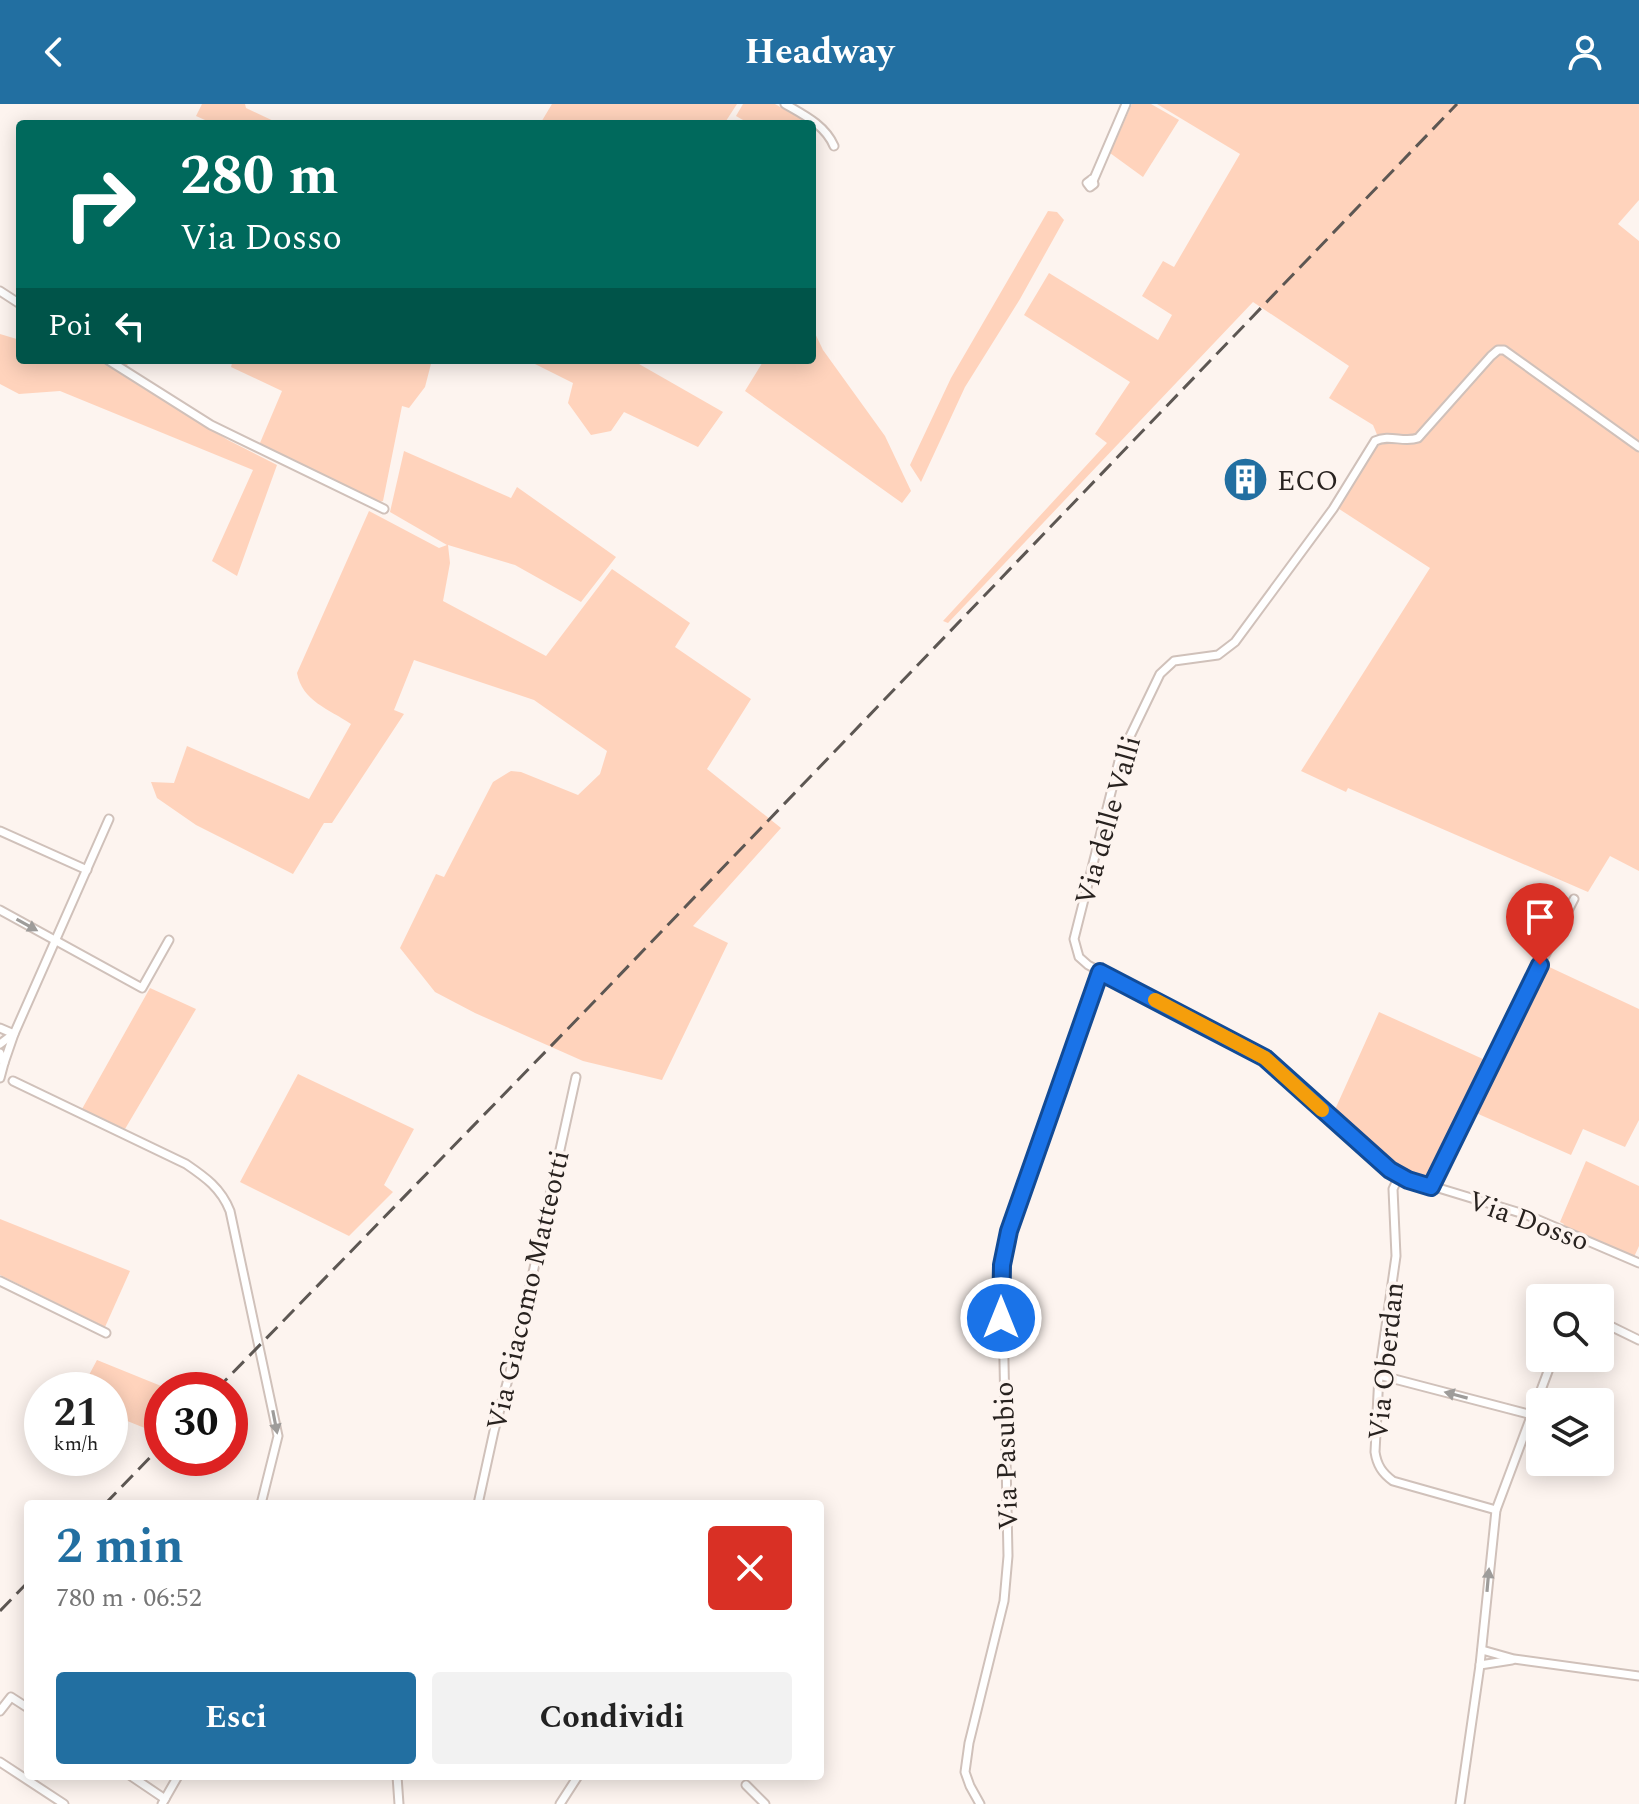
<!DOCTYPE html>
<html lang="it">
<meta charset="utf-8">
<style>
:root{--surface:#fff;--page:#f2f2f2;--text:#222;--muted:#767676;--accent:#226fa1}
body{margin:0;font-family:Spectral,serif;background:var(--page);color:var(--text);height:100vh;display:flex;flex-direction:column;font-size:30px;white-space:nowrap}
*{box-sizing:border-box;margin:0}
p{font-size:26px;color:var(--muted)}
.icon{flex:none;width:44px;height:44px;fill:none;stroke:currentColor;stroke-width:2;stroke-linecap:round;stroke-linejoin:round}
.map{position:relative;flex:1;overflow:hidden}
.side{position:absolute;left:24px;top:1396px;width:800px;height:280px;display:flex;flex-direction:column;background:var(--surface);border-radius:8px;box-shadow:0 4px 20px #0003}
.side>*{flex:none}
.hud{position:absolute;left:16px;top:16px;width:800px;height:244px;border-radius:8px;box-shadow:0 4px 20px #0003;background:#00695c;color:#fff;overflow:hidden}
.controls{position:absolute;left:1526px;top:1180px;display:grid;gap:16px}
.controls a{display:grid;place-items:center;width:88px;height:88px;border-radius:8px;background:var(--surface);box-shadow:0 4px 20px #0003;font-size:40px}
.speed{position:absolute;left:24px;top:1268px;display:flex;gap:16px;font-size:40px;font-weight:700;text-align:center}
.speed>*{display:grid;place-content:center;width:104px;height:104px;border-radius:50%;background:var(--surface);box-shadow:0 4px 20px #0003;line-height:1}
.speed small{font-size:20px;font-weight:400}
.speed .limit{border:12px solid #d22;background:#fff;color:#111}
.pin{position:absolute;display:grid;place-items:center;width:68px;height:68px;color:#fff;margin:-82px -34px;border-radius:50% 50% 50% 0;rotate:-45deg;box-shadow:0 0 8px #0007}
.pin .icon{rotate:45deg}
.me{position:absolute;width:88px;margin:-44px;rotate:0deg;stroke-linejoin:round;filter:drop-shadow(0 0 6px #0008)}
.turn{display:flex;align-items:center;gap:28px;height:168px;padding:0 32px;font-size:36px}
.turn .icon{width:104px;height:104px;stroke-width:2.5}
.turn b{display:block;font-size:56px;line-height:68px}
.then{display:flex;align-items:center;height:76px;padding:0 32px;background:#0003;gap:16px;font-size:30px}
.round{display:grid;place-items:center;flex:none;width:84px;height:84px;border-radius:8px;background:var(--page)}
.summary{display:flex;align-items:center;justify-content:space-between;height:136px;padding:0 32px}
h1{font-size:48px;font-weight:700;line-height:60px;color:var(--accent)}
.primary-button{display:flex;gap:16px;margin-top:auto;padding:16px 32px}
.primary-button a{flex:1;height:92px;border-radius:8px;background:var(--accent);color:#fff;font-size:32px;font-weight:700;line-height:92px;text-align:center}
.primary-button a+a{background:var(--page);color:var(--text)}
header{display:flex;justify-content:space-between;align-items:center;height:104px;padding:0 32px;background:var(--accent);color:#fff;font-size:36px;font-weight:700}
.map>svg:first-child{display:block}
</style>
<header><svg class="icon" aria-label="back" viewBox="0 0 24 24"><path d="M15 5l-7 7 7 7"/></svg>Headway<svg class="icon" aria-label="person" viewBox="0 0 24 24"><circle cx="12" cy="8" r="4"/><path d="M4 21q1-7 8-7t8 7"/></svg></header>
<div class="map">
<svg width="1639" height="1700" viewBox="0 0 1639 1700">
<rect width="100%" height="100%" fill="#fdf4ef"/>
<g fill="#ffd3bc">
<polygon points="202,0 245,0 246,4 280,20 214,20 196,12"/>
<polygon points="552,0 737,0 724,20 540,20"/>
<polygon points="743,0 775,0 810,20 750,20 736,12"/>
<polygon points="1132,0 1151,0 1179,16 1143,73 1110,49"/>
<polygon points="1157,0 1639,0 1639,96 1618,120 1639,137 1639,767 1610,752 1588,788 1348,684 1346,688 1301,667 1430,464 1333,401 1378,333 1373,321 1329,294 1349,262 1253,198 948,519 943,517 1107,339 1095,330 1130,278 1024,211 1049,169 1158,236 1172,211 1142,192 1163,157 1174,163 1240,50"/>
<polygon points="1048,107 1057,108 1064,116 1020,195 965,283 921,378 910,361 951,274"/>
<polygon points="812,223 823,246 885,332 911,387 902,399 745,287 764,256 812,256"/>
<polygon points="0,230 20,236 20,256 130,256 122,271 228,336 277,361 237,472 212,457 253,366 60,287 19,290 0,280"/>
<polygon points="233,256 432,256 425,283 409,304 402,302 383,397 375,399 257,346 282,287 231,263"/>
<polygon points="527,256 632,256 723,308 698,343 624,308 611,327 591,331 568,299 573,279"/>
<path d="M 404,347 L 511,394 L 517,383 L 616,453 L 581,498 L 515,461 L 448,441 L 450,459 L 443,497 L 546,552 L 612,465 L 690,519 L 675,543 L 751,595 L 707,665 L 781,724 L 693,822 L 728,839 L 662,976 L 583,957 L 475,909 L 435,888 L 400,844 L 436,770 L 444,773 L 493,678 L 511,667 L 521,668 L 578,691 L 600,670 L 607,647 L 534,596 L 414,556 L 394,606 L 404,610 L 332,719 L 324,719 L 293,770 L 196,721 L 157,694 L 151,678 L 174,679 L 187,642 L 309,695 L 351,620 C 329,605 302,597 297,569 L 369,407 L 439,444 L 447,441 L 390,408 Z"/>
<polygon points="1545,861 1639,905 1639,1016 1625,1043 1583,1025 1571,1051 1467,1005 1434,1074 1392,1063 1333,1010 1379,908 1494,960"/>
<polygon points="150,884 196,905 125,1025 82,1005"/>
<polygon points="298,970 414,1025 384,1081 393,1088 349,1132 240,1078"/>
<polygon points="1586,1057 1639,1082 1639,1142 1634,1153 1563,1122 1564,1120 1560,1118"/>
<polygon points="0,1115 130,1167 105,1223 0,1171"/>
<polygon points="97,1256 171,1286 162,1286 162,1323 157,1329 110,1310 110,1286 81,1286"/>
</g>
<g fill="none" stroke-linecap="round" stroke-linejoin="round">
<defs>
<g id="street">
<path d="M 785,0 C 804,11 825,21 834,42"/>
<polyline points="1091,76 1087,79 1090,83 1094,80 1092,75"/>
<polyline points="1093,77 1126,0"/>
<polyline points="0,187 20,200"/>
<polyline points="108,256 211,321 384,405"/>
<path d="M 1639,343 L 1504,246 L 1498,246 L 1491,252 L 1418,334 C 1404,339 1389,330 1375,337 L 1333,405 L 1235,538 L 1218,551 L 1174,557 L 1160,570 L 1120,653 L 1074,835 L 1079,853 L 1088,861 L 1265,954 L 1399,1072 L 1527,1111 L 1639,1159"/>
<polyline points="0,727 87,766"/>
<polyline points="0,806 142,884 169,836"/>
<polyline points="0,924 14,930"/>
<polyline points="0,940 12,931"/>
<polyline points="0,949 4,959 0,974"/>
<polyline points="4,959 14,930 109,715"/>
<path d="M 13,977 L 186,1060 C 205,1073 221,1084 230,1107 L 278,1332 L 261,1400"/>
<path d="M 1399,1072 L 1393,1085 L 1396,1152 L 1379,1271 L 1375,1348 C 1377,1361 1382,1369 1393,1377 L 1496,1406"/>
<polyline points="1431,1083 1515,910 1574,795"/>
<polyline points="0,1177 106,1229"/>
<polyline points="1600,1217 1639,1236"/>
<polyline points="1379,1271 1532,1311"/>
<polyline points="478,1400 494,1327 516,1246 576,973"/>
<polyline points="1482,1546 1514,1555 1639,1572"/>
<polyline points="1480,1561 1512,1556"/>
<polyline points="0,1607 11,1593 28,1604"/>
<polyline points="0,1658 64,1700"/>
<polyline points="131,1672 165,1695"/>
<polyline points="397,1672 399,1700"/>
<polyline points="746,1681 765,1700"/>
<polyline points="162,1700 178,1672"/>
<polyline points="560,1700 578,1672"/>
<polyline points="980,1700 970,1682 965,1668 969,1639 1004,1497 1008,1452 1002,1161 1009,1127 1100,868"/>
<polyline points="1460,1700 1480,1561 1496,1406 1553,1254"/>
</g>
</defs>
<use href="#street" stroke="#d0c1ba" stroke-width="11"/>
<use href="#street" stroke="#fff" stroke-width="7"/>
<g stroke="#5d5753" stroke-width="3" stroke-dasharray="16 8" stroke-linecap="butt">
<polyline points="216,1286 588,904 1457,0"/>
<polyline points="105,1400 162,1341"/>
<polyline points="0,1507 28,1478"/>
</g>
</g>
<defs><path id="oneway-solid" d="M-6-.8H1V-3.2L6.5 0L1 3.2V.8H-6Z" transform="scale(2)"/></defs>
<g fill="#9e9c9a">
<use href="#oneway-solid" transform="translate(27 821) rotate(29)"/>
<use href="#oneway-solid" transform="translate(1456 1291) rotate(-165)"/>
<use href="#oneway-solid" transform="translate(275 1318) rotate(79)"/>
<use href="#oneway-solid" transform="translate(1488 1476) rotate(-85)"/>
</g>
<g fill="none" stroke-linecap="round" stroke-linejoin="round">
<defs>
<polyline id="route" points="1001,1214 1002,1161 1009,1127 1100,868 1265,954 1390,1066 1408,1076 1431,1083 1540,861"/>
</defs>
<use href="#route" stroke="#114b97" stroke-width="20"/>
<use href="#route" stroke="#1a73e8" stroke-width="14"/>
<polyline stroke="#f59e0b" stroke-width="14" points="1155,896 1265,954 1322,1006"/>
</g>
<defs>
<symbol id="building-disc" viewBox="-11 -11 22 22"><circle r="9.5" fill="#226fa1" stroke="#fdf4ef"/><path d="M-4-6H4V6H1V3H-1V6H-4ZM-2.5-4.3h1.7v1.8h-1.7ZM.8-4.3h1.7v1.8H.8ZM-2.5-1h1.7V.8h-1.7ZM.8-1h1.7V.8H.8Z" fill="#fff"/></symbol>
</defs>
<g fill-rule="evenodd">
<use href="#building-disc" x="1220" y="350" width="51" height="51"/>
</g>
<g text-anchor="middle" stroke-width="7" stroke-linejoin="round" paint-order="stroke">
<g font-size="28" fill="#28221f" stroke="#fdf4ef" text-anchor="start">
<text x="1277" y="386">ECO</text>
</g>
<g font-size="28" fill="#28221f" stroke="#fdf4ef">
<text transform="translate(1107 716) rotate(-74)" y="10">Via delle Valli</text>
<text transform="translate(1529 1116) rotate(20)" y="10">Via Dosso</text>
<text transform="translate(527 1186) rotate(-77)" y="10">Via Giacomo Matteotti</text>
<text transform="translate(1385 1257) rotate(-84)" y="10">Via Oberdan</text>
<text transform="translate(1005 1352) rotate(-92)" y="10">Via Pasubio</text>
</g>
</g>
</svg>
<div class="controls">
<a><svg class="icon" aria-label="search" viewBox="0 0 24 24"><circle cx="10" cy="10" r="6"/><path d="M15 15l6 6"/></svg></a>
<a><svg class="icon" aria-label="layers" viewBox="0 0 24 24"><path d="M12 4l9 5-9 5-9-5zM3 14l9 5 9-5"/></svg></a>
</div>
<div class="speed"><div>21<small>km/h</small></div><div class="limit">30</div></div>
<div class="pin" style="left:1540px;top:861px;background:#d93025"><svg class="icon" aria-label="arrive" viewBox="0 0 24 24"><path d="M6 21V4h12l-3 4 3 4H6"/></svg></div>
<svg class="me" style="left:1001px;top:1214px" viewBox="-20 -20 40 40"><circle r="17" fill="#1a73e8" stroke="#fff" stroke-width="3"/><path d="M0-11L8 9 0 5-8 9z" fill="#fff"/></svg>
<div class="hud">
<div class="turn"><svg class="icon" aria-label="right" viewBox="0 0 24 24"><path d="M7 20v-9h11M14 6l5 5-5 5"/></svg><div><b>280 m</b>Via Dosso</div></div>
<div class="then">Poi<svg class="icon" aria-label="left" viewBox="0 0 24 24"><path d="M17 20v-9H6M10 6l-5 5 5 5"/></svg></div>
</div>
<section class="side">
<div class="summary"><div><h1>2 min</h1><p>780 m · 06:52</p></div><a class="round" style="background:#d93025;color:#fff"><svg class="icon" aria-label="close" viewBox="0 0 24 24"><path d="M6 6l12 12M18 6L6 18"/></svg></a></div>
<div class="primary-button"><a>Esci</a><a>Condividi</a></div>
</section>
</div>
